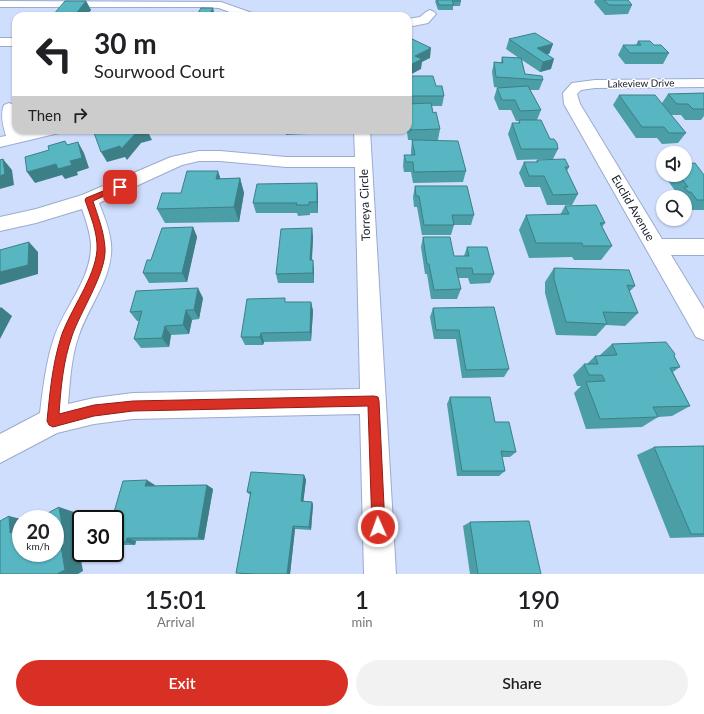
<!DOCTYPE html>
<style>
:root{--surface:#fff;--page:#f2f2f2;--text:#202124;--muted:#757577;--accent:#d93025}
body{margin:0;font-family:Lato,sans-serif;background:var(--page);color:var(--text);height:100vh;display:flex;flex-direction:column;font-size:15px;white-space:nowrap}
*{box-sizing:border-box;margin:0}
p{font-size:13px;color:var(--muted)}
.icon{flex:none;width:22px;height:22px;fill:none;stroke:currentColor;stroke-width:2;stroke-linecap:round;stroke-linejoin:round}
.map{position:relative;height:574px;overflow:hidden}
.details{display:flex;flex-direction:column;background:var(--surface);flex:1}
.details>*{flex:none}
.guide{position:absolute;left:12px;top:12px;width:400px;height:122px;border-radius:12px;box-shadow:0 1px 3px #0004;background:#fff;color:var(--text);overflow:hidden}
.tools{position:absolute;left:656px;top:146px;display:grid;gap:8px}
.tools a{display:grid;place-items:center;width:36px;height:36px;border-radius:50%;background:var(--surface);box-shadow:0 1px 3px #0004;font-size:20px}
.speed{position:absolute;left:12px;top:510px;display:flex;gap:8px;font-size:20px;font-weight:700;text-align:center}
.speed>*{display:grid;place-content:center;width:52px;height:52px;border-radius:50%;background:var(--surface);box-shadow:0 1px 3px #0004;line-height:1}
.speed small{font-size:10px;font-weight:400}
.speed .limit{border:2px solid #111;border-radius:6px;background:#fff;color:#111}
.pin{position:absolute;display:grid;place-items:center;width:34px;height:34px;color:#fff;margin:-17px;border-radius:8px;box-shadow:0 2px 6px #0006}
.me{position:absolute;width:44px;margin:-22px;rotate:358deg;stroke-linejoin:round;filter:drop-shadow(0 0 3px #0008)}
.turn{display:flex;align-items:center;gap:14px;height:84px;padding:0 16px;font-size:18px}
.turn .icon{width:52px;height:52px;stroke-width:2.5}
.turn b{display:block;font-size:28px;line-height:34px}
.then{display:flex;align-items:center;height:38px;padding:0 16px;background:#0003;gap:8px;font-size:15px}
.eta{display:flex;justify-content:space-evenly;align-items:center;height:68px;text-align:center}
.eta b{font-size:24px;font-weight:600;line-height:28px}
.action{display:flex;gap:8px;margin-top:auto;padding:8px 16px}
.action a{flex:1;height:46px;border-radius:24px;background:var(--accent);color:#fff;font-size:16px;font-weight:600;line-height:46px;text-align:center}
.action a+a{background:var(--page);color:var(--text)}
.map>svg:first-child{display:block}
</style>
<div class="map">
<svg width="704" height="574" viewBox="0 0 704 574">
<rect width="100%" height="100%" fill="#d0defd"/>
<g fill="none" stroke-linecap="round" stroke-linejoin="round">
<defs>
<g id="minor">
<polygon points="0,1 221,2 255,14 257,16 240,16 219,8 203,7 0,7"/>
<polygon points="430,10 434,12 436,14 428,23 408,27 408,19 420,17 426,12"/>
<rect x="0" y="38" width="16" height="8"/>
<polygon points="704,79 704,87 595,88 581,90 577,94 580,104 662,239 704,239 704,255 671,255 704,309 704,340 696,337 564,104 563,93 572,83 595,80"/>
<path d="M 9,103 L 14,105 L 16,107 L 16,130 L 20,130 L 21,132 L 31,130 L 61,130 L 59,133 L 0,147 L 0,137 L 6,136 C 3,126 0,114 4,105 Z"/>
<path d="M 354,130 L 370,130 L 396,574 L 364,574 L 360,414 L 133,419 L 94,424 L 57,433 L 0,463 L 0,434 L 40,413 C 43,388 46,362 54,338 C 64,307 92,279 91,244 C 90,232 86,220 82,209 L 36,223 L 0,231 L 0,217 L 36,209 L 82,195 L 171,157 L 199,151 L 220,151 L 286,157 L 355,157 ZM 199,161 L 220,161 L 286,167 L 355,167 L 360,389 L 133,393 L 94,398 L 68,404 C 70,381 71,357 79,335 C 89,305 114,276 111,244 C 110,230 104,216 99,203 L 182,165 Z"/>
</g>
</defs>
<use href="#minor" stroke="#9aabd0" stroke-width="2"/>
<use href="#minor" fill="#fff" fill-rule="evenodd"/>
</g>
<g fill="#4b9da6">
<polygon points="436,0 460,0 461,1 460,6 453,6 453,10 438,10 435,1"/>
<polygon points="595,0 628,0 632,5 628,14 605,15 594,2"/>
<polygon points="86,1 91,10 86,16 53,16 53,15"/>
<polygon points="213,8 214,13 212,16 198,16 198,13"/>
<polygon points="509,39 553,44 549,54 547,54 551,69 540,72 522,60 525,74 543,80 539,90 530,90 541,110 537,120 550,139 558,149 553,159 517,160 508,134 512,123 518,123 519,121 516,121 511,110 499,110 494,98 497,88 500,88 494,87 492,72 494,62 501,62 502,57 519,58 506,49"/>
<polygon points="638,41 654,45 669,53 663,64 625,64 618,55 623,45 636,45"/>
<polygon points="408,76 436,86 444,96 442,106 432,106 433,113 440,129 438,140 408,140 407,132 407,130 408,130"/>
<polygon points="704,93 704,116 701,120 685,120 681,115 671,115 686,133 678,143 662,144 657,138 636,138 613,105 619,95 662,103 668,94"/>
<polygon points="227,130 269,130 269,131"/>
<polygon points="285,130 329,130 329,131 308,132 308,134 286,135"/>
<polygon points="412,140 466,171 463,182 413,183 411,172 404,172 403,166 404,155 411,155 411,151"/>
<polygon points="537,160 569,167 567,171 578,194 572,205 547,205 540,187 525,187 519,173 524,162 536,162"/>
<polygon points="664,175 704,175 704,210 688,210 685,206 685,197 676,197 678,195"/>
<polygon points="240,178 244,193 239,222 165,223 157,209 181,193 221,179"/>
<polygon points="415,186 474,215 471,225 454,225 451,235 422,235 417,207 414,207 413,197"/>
<polygon points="318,193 318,213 310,213 310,215 298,216 297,213 256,213 253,203"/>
<polygon points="565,206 605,223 602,227 612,246 601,260 574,260 572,257 529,258 519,230 526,215 560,215"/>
<polygon points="193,227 197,237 187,282 149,283 143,273 151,260"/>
<polygon points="312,228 313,238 312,260 314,270 314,283 278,283 276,274"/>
<polygon points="423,237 454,256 464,256 467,247 494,274 490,283 470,284 468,278 458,278 461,289 457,299 431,299 427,274 425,274 421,247"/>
<polygon points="554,268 635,286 629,292 638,313 625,326 606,325 596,336 556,335 545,293 545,282"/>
<polygon points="203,298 199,319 192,320 189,334 171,335 169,347 141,348 134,339 139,321 137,321 130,312"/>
<polygon points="286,302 311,302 313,311 311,341 264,342 263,345 245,345 241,337"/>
<polygon points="433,308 509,369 504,377 462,378 456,339 434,339 430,317"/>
<polygon points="612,344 674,356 680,367 673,372 690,406 672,416 658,417 642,427 586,429 574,393 581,386 577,386 573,375 584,364 587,364 595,356 599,356"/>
<polygon points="450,397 495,422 516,452 510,457 502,457 505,471 499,476 457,476 447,404"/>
<polygon points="704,446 704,537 670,538 637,455 654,447"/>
<polygon points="304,475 306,480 303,501 312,502 313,505 311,530 295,529 290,574 246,574 236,573 250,495 247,492"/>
<polygon points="155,485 155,486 207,485 213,489 204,540 136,541 135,545 115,545 115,519"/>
<polygon points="470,522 541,574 470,574 463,526"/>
</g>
<g fill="#3d7f87">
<polygon points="86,1 91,10 86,16 75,16 75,15"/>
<polygon points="213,8 214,13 212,16 210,16 210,14"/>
<polygon points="553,44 549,54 536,57 537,48"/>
<polygon points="431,48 430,58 422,62 421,69 408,76 408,66 415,56"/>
<polygon points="554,59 551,69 540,72 543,62"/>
<polygon points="143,130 147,130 152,140 141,143 127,160 125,157 107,162 101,152 137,132"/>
<polygon points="187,130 212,130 212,131 189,134"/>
<polygon points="78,142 84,153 89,168 77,172 78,175 65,179 62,175 35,183 27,172 56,164 70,161"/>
<polygon points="3,159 12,170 14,185 0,189 0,176"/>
<polygon points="218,171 223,186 216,179"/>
<polygon points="240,178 244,193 239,222 234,207"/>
<polygon points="317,183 318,193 318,213 317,202"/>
<polygon points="193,227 197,237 187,282 182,273"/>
<polygon points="312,228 313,238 311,270 310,260"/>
<polygon points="29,242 38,252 38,274 0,285 0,272"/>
<polygon points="313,260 314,270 314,283 313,273"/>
<polygon points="198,288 203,298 199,319 194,310"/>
<polygon points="311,302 313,311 311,341 310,332"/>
<polygon points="1,307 12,316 0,339 0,308"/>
<polygon points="186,310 192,320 189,334 183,325"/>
<polygon points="165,326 171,335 169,347 162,338"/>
<polygon points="261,333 264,342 263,345 260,337"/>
<polygon points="304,475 306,480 303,505 301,501"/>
<polygon points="147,480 155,485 154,490 145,486"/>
<polygon points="207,485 213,489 204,540 198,538"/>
<polygon points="312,502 313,505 311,530 309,527"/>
<polygon points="59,507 77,513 81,536 81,548 79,549 83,571 78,574 57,574 61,546"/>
<polygon points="9,516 21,519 21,535 10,533"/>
<polygon points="293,526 295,529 290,574 287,574"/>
<polygon points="127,538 136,541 135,545 126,542"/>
</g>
<g fill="#57b6c1" stroke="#3d7f87">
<polygon points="437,0 460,0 461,1 452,1 454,5 439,5"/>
<polygon points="604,0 628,0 632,5 609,5"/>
<polygon points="65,1 86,1 75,15 53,15"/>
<polygon points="201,8 213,8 210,14 198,13"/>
<polygon points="535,33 553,44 537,48 554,59 543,62 509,39"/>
<polygon points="408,37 431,48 415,56 422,59 408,66"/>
<polygon points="638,41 650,41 654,45 661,45 669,53 630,53 623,45 641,45"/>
<polygon points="502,57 521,58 525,74 542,76 543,80 496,77 494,62 503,63"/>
<polygon points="408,76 433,76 436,86 442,86 444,96 408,96 408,87 410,87"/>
<polygon points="528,86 541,110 520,111 515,100 502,100 497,88"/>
<polygon points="704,93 704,109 693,109 688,104 677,104 668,94"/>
<polygon points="619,95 655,95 686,133 669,133 664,127 642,127"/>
<polygon points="431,103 433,113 436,112 440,129 410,130 408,122 411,122 408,104"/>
<polygon points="519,120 541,120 550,139 554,139 557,143 558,149 521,149 512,123 520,123"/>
<polygon points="93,130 143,130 137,132 121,149 120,146 101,152"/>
<polygon points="412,140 458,141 466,171 414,172 413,162 406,162 404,155 415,155"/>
<polygon points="65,141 67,145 78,142 82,158 70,161 72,165 58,169 56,164 27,172 25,157 49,150 48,146"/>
<polygon points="3,159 5,174 0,176 0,160"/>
<polygon points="565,159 569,167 565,167 578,194 553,195 544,176 529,176 524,162 538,162 537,160"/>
<polygon points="695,163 704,175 704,200 697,200 691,192 688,192 684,187 688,187 679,175 685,175 685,164"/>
<polygon points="187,171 218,171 216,179 240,178 234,207 157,209 162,193 181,193"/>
<polygon points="317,183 317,202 309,202 309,205 296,205 297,203 253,203 257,184"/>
<polygon points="415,186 467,186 474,215 452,215 454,225 424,225 419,196 416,196"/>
<polygon points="596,205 605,223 600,223 612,246 583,246 582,243 536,243 526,215 569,214 565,206"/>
<polygon points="193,227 182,273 143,273 147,260 151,260 162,228"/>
<polygon points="312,228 310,260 313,260 313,273 276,274 281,229"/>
<polygon points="423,237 450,237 454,256 469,256 467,247 487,247 494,274 473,274 472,268 456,268 461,289 434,290 429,264 427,264"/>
<polygon points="29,242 28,265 0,272 0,250"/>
<polygon points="554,268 629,270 635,286 627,285 638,313 603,312 607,324 566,322 554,279"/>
<polygon points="198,288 194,310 186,310 183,325 165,326 162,338 134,339 142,311 130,312 136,291"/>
<polygon points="285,298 285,302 311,302 310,332 261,333 260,337 241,337 247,299"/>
<polygon points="494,307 509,369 466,370 459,330 436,330 433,308"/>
<polygon points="666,342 675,354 674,356 680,367 670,368 690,406 653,407 658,417 600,419 586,382 605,381 602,375 589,375 584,364 598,364 595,356 617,355 612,344"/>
<polygon points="450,397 490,397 495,422 509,422 516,452 501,451 505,471 462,471"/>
<polygon points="704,446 704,534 691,534 654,447"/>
<polygon points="251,472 304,475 301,501 312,502 309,527 293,526 287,574 255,574 236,573 251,492 247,492"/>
<polygon points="147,480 145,486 207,485 198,538 127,538 126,542 115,543 115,519 112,519 123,481"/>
<polygon points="59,507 65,544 61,546 65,570 57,574 0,574 0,521 9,516 10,533 21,527 21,553 55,553 55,519 37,519"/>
<polygon points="529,521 541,574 478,574 470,522"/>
</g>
<path fill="#d93025" stroke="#8d1f18" d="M 118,185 L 120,185 L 124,187 L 93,201 C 98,217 104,231 105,248 C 107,272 80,312 72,336 C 63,362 61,387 59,414 L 94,405 L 133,401 L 374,396 L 378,397 L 379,401 L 385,527 L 383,531 L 378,533 L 374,531 L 372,527 L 368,406 L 133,411 L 94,416 L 53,427 L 49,425 L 47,421 C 50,392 52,366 61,337 C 70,310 95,278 97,250 C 98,233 90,215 85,200 L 86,198 Z"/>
<g text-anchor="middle" stroke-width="3" stroke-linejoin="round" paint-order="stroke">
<g font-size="10" fill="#161c2a" stroke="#fff">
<text transform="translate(641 83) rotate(-1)" y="4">Lakeview Drive</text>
</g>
<g font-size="12" fill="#161c2a" stroke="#fff">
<text transform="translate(365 205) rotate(-92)" y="4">Torreya Circle</text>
<text transform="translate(633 208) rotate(60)" y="4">Euclid Avenue</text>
</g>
</g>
</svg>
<div class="tools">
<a><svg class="icon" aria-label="sound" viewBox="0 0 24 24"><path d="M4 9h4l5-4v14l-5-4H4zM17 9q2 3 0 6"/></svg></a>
<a><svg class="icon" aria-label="search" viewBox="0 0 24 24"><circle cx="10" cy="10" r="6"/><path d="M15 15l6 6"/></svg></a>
</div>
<div class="speed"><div>20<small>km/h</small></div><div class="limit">30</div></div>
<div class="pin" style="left:120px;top:187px;background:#d93025"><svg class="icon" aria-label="arrive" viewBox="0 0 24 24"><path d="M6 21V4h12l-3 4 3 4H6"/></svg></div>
<svg class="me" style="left:378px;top:527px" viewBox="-20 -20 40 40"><circle r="17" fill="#d93025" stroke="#fff" stroke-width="3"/><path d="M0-11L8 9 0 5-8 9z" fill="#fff"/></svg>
<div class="guide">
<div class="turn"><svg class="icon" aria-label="left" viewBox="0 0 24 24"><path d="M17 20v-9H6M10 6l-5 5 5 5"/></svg><div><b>30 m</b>Sourwood Court</div></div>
<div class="then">Then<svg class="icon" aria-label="right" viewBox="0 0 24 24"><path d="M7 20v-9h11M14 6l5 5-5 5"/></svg></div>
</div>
</div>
<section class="details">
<div class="eta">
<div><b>15:01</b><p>Arrival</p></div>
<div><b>1</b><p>min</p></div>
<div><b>190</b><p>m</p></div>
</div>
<div class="action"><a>Exit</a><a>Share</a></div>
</section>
